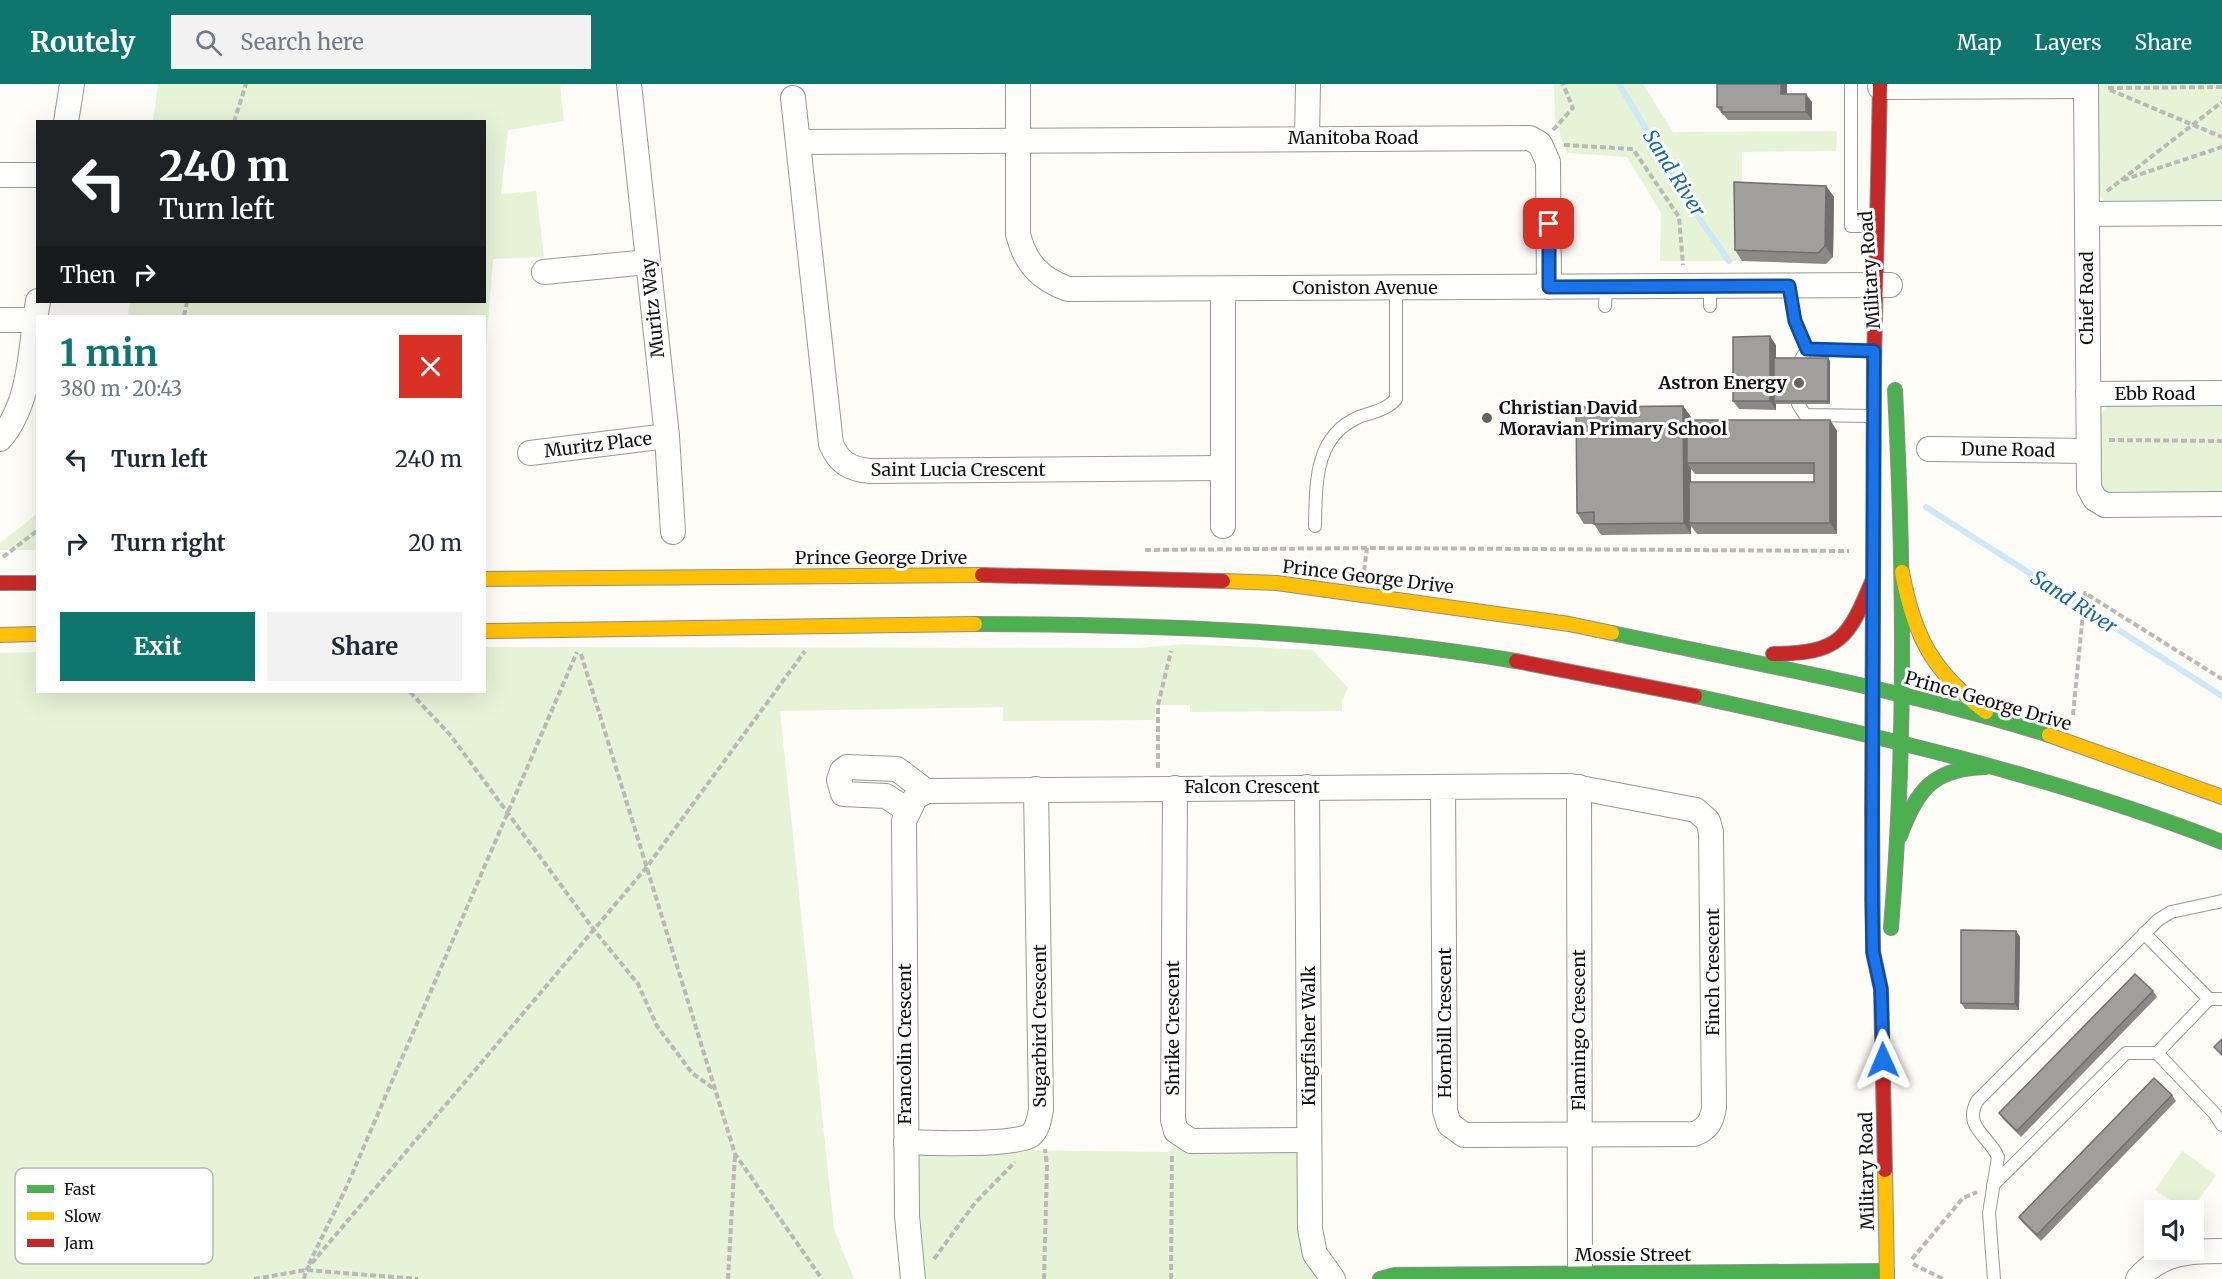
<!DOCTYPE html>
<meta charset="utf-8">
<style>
:root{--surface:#fff;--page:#f2f2f3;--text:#1f2937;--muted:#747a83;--accent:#0f766e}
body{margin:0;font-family:Merriweather,serif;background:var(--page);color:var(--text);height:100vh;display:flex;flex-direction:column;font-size:22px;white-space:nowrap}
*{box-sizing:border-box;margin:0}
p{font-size:20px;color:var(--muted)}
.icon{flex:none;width:33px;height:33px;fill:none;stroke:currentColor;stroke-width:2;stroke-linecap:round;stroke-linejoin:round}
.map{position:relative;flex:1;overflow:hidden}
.panel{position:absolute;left:36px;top:231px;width:450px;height:378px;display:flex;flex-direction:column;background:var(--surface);border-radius:0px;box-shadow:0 6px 24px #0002}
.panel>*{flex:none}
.hud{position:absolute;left:36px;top:36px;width:450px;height:183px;border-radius:0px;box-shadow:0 6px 24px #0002;background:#202124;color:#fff;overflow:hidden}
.tools{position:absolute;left:2144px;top:1116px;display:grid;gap:12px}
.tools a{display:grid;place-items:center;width:60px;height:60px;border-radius:0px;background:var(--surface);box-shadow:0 6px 24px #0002;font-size:30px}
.pin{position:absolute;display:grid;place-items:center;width:51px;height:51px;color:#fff;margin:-26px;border-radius:12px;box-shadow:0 3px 9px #0006}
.me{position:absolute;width:66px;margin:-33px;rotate:359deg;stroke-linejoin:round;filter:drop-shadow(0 0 4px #0008)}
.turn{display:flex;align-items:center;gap:21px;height:126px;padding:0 24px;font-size:27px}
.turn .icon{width:78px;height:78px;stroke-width:2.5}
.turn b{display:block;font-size:42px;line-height:51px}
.then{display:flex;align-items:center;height:57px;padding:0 24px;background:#0003;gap:12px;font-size:22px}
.round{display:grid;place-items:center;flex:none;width:63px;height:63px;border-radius:0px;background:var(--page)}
.headline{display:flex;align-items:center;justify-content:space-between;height:102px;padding:0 24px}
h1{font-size:36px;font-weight:700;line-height:45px;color:var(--accent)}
.cta{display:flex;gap:12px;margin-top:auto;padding:12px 24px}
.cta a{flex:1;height:69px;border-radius:0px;background:var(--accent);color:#fff;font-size:24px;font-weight:700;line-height:69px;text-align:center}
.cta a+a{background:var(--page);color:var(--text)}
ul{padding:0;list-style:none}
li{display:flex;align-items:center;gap:18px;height:84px;padding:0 24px}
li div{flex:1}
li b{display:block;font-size:22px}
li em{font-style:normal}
header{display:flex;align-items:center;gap:36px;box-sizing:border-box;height:84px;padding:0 30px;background:var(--accent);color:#fff}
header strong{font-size:28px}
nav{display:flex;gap:33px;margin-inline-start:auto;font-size:21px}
.search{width:420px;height:54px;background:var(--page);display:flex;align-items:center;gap:15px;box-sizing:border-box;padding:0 21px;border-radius:0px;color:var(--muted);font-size:22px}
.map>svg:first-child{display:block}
</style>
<header>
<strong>Routely</strong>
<div class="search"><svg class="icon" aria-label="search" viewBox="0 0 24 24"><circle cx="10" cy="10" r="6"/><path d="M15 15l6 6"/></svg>Search here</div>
<nav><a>Map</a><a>Layers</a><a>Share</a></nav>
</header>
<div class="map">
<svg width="2222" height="1195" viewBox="0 0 2222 1195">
<rect width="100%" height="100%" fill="#fdfcf7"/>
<g fill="#e7f3d7">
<polygon points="158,0 560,0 564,37 508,46 501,110 536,107 544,173 493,175 485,276 484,232 128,232 130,218 484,218 484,38 153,37"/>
<polygon points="1554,0 1643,0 1673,48 1837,47 1836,67 1742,68 1742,177 1660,177 1661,129 1627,73 1567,69 1555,37"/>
<polygon points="2097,0 2222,0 2222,121 2114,122 2103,117 2097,105"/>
<polygon points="2123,317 2222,317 2222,412 2119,413 2106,408 2099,397 2099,335 2106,322"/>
<polygon points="37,430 37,466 0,466 0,459"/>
<polygon points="1184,560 1313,566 1348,604 1342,617 1342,627 1190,628 1190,621 1158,621 1155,622 1155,636 1003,637 1003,623 780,627 834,1145 854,1195 0,1195 0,569 37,568 38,608 484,608 485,563 1140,564"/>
<polygon points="1177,1055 1293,1064 1301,1074 1323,1195 922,1195 916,1074 919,1070 1015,1066 1169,1068"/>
<polygon points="2182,1067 2216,1091 2192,1126 2185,1126 2155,1106"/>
</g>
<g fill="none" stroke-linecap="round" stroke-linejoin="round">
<g stroke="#cde8f7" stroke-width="6">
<polyline points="1619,0 1701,137 1729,177"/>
<polyline points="1926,423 2222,612"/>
</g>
<defs>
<g id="lane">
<polyline points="1851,0 1851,142 1875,142"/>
<polyline points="1789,202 1795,237 1807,265"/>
<polyline points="1605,222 1606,202"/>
<polyline points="1710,222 1710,202"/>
<polyline points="1800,277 1807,265 1873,267"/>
<polyline points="1798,320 1805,331 1873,332"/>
<path d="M 1315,442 C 1316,400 1314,352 1359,333 C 1372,328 1387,326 1396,315 L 1396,204"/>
<polyline points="2144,849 2209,915 2222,915"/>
<polyline points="2157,969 2215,1030 2222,1041"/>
<polyline points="1993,1101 2126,969 2157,969 2209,915"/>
<path d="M 1994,1195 L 1989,1129 L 1998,1073 C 1989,1052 1963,1043 1977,1017 L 2158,836 L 2171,828 L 2222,817"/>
</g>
<g id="street">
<polyline points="629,0 667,352 673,448"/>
<path d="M 1018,0 L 1018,150 C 1025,179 1040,195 1068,205 L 1890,201"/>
<polyline points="2086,0 2089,404 2095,415 2105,421 2222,420"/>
<polyline points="1880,3 2086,2"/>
<path d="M 793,14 L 831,360 C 839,379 850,385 870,387 L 1223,384"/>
<polyline points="66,38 72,0"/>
<polyline points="1307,54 1308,0"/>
<polyline points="798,58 1530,54 1540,60 1548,78 1549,203"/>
<polyline points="0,91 38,91"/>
<polyline points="2087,130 2222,129"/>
<polyline points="544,188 648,178"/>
<polyline points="1223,205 1223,442"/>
<polyline points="0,236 35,236"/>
<polyline points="2088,310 2222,309"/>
<path d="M 0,355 C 32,318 30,263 38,217"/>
<polyline points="1929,365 2088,367"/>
<polyline points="530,369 667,352"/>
<polyline points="1307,703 1310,1145 1315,1170 1333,1195"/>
<polyline points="1579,703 1580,1195"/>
<polyline points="1175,704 1173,1036 1176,1047 1191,1057 1309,1056"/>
<polyline points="907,726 886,712 843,710 839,696 842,687 847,683 897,685 926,707"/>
<path d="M 906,1058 C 927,1059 1016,1062 1031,1051 C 1038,1045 1039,1035 1041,1026 L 1036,705"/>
<path d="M 913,1195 L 907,1132 L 904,737 L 915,714 L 926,707 L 1570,702 L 1696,726 L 1708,737 L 1711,748 L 1714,1023 C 1712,1037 1708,1045 1694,1050 L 1464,1051 L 1449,1040 L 1445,1027 L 1443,703"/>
<path d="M 2138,1195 C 2161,1168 2189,1167 2222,1167"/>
</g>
<g id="fast">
<path d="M 975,540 C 1156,540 1337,547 1516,577"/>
<path d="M 1612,549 C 1758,580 1906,606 2049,651"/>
<path d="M 1695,612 C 1874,651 2051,691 2222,758"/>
<polyline points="1872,728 1874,281"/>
<path d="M 1900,752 C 1917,705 1934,684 1986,683"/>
<path d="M 1891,844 C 1906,664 1904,486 1895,306"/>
<polyline points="1380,1195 1395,1191 1887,1187"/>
</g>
<g id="slow">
<path d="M 1902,488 C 1914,553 1933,588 1986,628"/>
<polyline points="484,495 982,491"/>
<polyline points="1223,497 1277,499 1569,540 1612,549"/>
<polyline points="484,547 975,540"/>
<polyline points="0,551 38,550"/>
<polyline points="2049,651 2222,713"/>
<polyline points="1885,1086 1887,1195"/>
</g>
<g id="jam">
<polyline points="1874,281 1880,0"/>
<polyline points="982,491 1223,497"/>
<polyline points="0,499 38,499"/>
<path d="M 1773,570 C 1841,569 1848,555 1873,495"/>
<polyline points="1516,577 1695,612"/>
<polyline points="1872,728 1873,868 1881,905 1885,1086"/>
</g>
</defs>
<use href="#lane" stroke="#979795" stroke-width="14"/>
<use href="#street" stroke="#979795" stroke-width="26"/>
<use href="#fast" stroke="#8e8d8b" stroke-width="16"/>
<use href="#slow" stroke="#8e8d8b" stroke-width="16"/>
<use href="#jam" stroke="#8e8d8b" stroke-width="16"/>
<g stroke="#b9b9b8" stroke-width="4" stroke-dasharray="6 3" stroke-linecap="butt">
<polyline points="2108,4 2222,3"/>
<polyline points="2110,6 2222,53"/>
<polyline points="234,38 246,0"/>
<polyline points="1553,46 1573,24 1563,0"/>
<polyline points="1564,61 1633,65 1679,133 1683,181"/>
<polyline points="2123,96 2222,63"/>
<polyline points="2107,107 2222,18"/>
<polyline points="184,232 187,218"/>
<polyline points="2109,356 2222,357"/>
<polyline points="1145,466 1367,464 1849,467"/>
<polyline points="3,473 38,446"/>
<polyline points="1364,487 1367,464"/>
<polyline points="581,570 735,1070 822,1195"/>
<polyline points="410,608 451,652 594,846 638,900 657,942 692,989 714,1005"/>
<polyline points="2073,631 2085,509 2222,595"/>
<polyline points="1158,684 1158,621 1171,567"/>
<polyline points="934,1175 975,1119 1015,1078"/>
<polyline points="1912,1175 1963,1114 1977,1108"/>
<polyline points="309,1180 346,1104 577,568"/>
<polyline points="1913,1180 1943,1195"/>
<polyline points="254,1195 306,1186 418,1195"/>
<polyline points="304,1195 306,1186 646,784 805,567"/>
<polyline points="728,1195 735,1071"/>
<polyline points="1044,1195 1047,1082 1045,1065"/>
<polyline points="1171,1195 1172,1069"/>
</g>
<use href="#lane" stroke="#fffffe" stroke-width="12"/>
<use href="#street" stroke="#fffffe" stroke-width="24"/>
<use href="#fast" stroke="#4caf50" stroke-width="14"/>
<use href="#slow" stroke="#ffc107" stroke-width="14"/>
<use href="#jam" stroke="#c62828" stroke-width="14"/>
</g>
<g fill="#8a8986" fill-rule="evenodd">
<polygon points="1787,10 1812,18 1812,36 1728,36 1724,31 1723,31 1717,23"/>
<polygon points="1826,102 1834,113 1833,173 1826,180 1742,177 1735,166"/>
<polygon points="1776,261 1776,274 1830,277 1830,320 1776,320 1776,326 1739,325 1733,317"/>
<path d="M 1683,322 L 1691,333 L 1691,340 L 1830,336 L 1837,347 L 1837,450 L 1697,450 L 1691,442 L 1691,450 L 1601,451 L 1594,440 L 1584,440 L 1577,429 ZM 1691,385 L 1695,390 L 1814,390 L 1814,398 L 1691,398 Z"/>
<polygon points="2016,847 2020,853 2019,926 1965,925 1961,919"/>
<polygon points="2153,907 2157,913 2021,1053 2003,1035 1999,1029"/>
<polygon points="2172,1011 2176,1017 2041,1157 2023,1139 2019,1133"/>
</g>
<g fill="#716f6d">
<polygon points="1781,0 1787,0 1787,18 1781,10"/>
<polygon points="1806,10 1812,18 1812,36 1806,28"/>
<polygon points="1826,102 1834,113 1833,173 1825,162"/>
<polygon points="1770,252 1776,261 1776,317 1774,317 1776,320 1776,326 1770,317"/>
<polygon points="1828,274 1830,277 1830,320 1828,317"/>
<polygon points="1683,322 1691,333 1691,379 1687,379 1691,385 1691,439 1689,439 1691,442 1691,450 1684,439"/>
<polygon points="1830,336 1837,347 1837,450 1830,439"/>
<polygon points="2016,847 2020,853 2019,926 2015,920"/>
</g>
<g fill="#a19f9c" stroke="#716f6d" stroke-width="1.5">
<polygon points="1717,0 1781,0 1781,10 1806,10 1806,28 1722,28 1722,23 1717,23"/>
<polygon points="1734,98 1826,102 1825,162 1818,169 1735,166"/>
<polygon points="1770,252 1770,317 1733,317 1733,253"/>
<rect x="1774" y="274" width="54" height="43"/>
<polygon points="1683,322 1684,439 1594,440 1594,428 1577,429 1576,323"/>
<polygon points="1692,336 1830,336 1830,439 1689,439 1689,398 1814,398 1814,379 1687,379 1687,340 1692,340"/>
<polygon points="1961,846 2016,847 2015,920 1961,919"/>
<polygon points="2135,890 2153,907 2017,1047 1999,1029"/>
<polygon points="2222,955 2222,971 2214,963"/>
<polygon points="2154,994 2172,1011 2037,1151 2019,1133"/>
</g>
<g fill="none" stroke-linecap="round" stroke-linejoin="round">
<defs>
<polyline id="route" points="1549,140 1549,203 1789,202 1795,237 1807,265 1874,267 1872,817 1873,868 1881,905 1883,976"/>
</defs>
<use href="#route" stroke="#114b97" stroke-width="15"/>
<use href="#route" stroke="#1a73e8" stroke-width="10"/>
</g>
<g fill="#646362" stroke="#fff" stroke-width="2">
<circle cx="1799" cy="299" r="6"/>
<circle cx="1487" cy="334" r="6"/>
</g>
<g text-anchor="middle" stroke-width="6" stroke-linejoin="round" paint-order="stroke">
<g font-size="18" fill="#111" stroke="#fff">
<text x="1353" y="60">Manitoba Road</text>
<text transform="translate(1870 186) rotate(-94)" y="6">Military Road</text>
<text x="1365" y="210">Coniston Avenue</text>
<text transform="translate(2087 214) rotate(-90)" y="6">Chief Road</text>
<text transform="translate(653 224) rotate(-96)" y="6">Muritz Way</text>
<text x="2155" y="316">Ebb Road</text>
<text transform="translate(598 361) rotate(-7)" y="6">Muritz Place</text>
<text transform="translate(2008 366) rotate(1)" y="6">Dune Road</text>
<text x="958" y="392">Saint Lucia Crescent</text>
<text x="881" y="480">Prince George Drive</text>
<text transform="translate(1368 493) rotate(7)" y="6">Prince George Drive</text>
<text transform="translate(1988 617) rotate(16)" y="6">Prince George Drive</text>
<text x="1252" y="709">Falcon Crescent</text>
<text transform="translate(1713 888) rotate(-90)" y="6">Finch Crescent</text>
<text transform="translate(1445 939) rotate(-90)" y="6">Hornbill Crescent</text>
<text transform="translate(1040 942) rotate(-90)" y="6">Sugarbird Crescent</text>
<text transform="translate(1173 944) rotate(-90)" y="6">Shrike Crescent</text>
<text transform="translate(1579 946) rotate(-90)" y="6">Flamingo Crescent</text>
<text transform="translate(1309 952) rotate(-90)" y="6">Kingfisher Walk</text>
<text transform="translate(905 960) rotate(-90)" y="6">Francolin Crescent</text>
<text transform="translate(1867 1087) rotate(-91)" y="6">Military Road</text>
<text x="1633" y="1177">Mossie Street</text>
</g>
<g font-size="18" font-weight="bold" fill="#111" stroke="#fff" text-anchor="end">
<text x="1787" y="305">Astron Energy</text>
<text x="1499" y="330" text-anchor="start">Christian David<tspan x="1499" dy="21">Moravian Primary School</tspan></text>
</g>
<g font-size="20" font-style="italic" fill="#1768a6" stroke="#fff">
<text transform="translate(1674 89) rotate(58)" y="7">Sand River</text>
<text transform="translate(2074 518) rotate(33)" y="7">Sand River</text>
</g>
</g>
<rect x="15" y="1084" width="198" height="96" rx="9" fill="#fff" stroke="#b8b8b8" stroke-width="1.5"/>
<rect x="27" y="1101" width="27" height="8" fill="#4caf50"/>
<rect x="27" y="1128" width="27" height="8" fill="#ffc107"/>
<rect x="27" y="1155" width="27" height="8" fill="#c62828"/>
<g font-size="16" fill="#111">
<text x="64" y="1111">Fast</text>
<text x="64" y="1138">Slow</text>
<text x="64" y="1165">Jam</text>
</g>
</svg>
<div class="tools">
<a><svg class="icon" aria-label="sound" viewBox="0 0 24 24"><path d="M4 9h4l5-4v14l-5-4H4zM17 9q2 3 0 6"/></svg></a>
</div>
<div class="pin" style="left:1549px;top:140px;background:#d93025"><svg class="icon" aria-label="arrive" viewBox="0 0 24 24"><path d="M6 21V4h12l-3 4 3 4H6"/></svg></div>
<svg class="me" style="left:1883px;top:976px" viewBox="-20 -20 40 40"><path d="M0-17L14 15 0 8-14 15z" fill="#1a73e8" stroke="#fff" stroke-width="4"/></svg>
<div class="hud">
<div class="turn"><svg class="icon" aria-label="left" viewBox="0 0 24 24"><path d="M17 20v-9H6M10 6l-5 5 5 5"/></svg><div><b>240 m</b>Turn left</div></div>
<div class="then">Then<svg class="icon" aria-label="right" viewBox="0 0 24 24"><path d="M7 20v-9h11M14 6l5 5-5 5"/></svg></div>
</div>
<section class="panel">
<div class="headline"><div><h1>1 min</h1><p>380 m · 20:43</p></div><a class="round" style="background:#d93025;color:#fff"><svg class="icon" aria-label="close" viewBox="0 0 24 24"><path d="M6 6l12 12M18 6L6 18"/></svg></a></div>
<ul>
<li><svg class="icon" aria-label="left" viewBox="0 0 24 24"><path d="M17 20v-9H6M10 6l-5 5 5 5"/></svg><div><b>Turn left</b></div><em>240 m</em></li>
<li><svg class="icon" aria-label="right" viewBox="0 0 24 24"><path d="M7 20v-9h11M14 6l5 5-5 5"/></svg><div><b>Turn right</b></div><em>20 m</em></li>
</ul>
<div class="cta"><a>Exit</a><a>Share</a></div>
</section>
</div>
